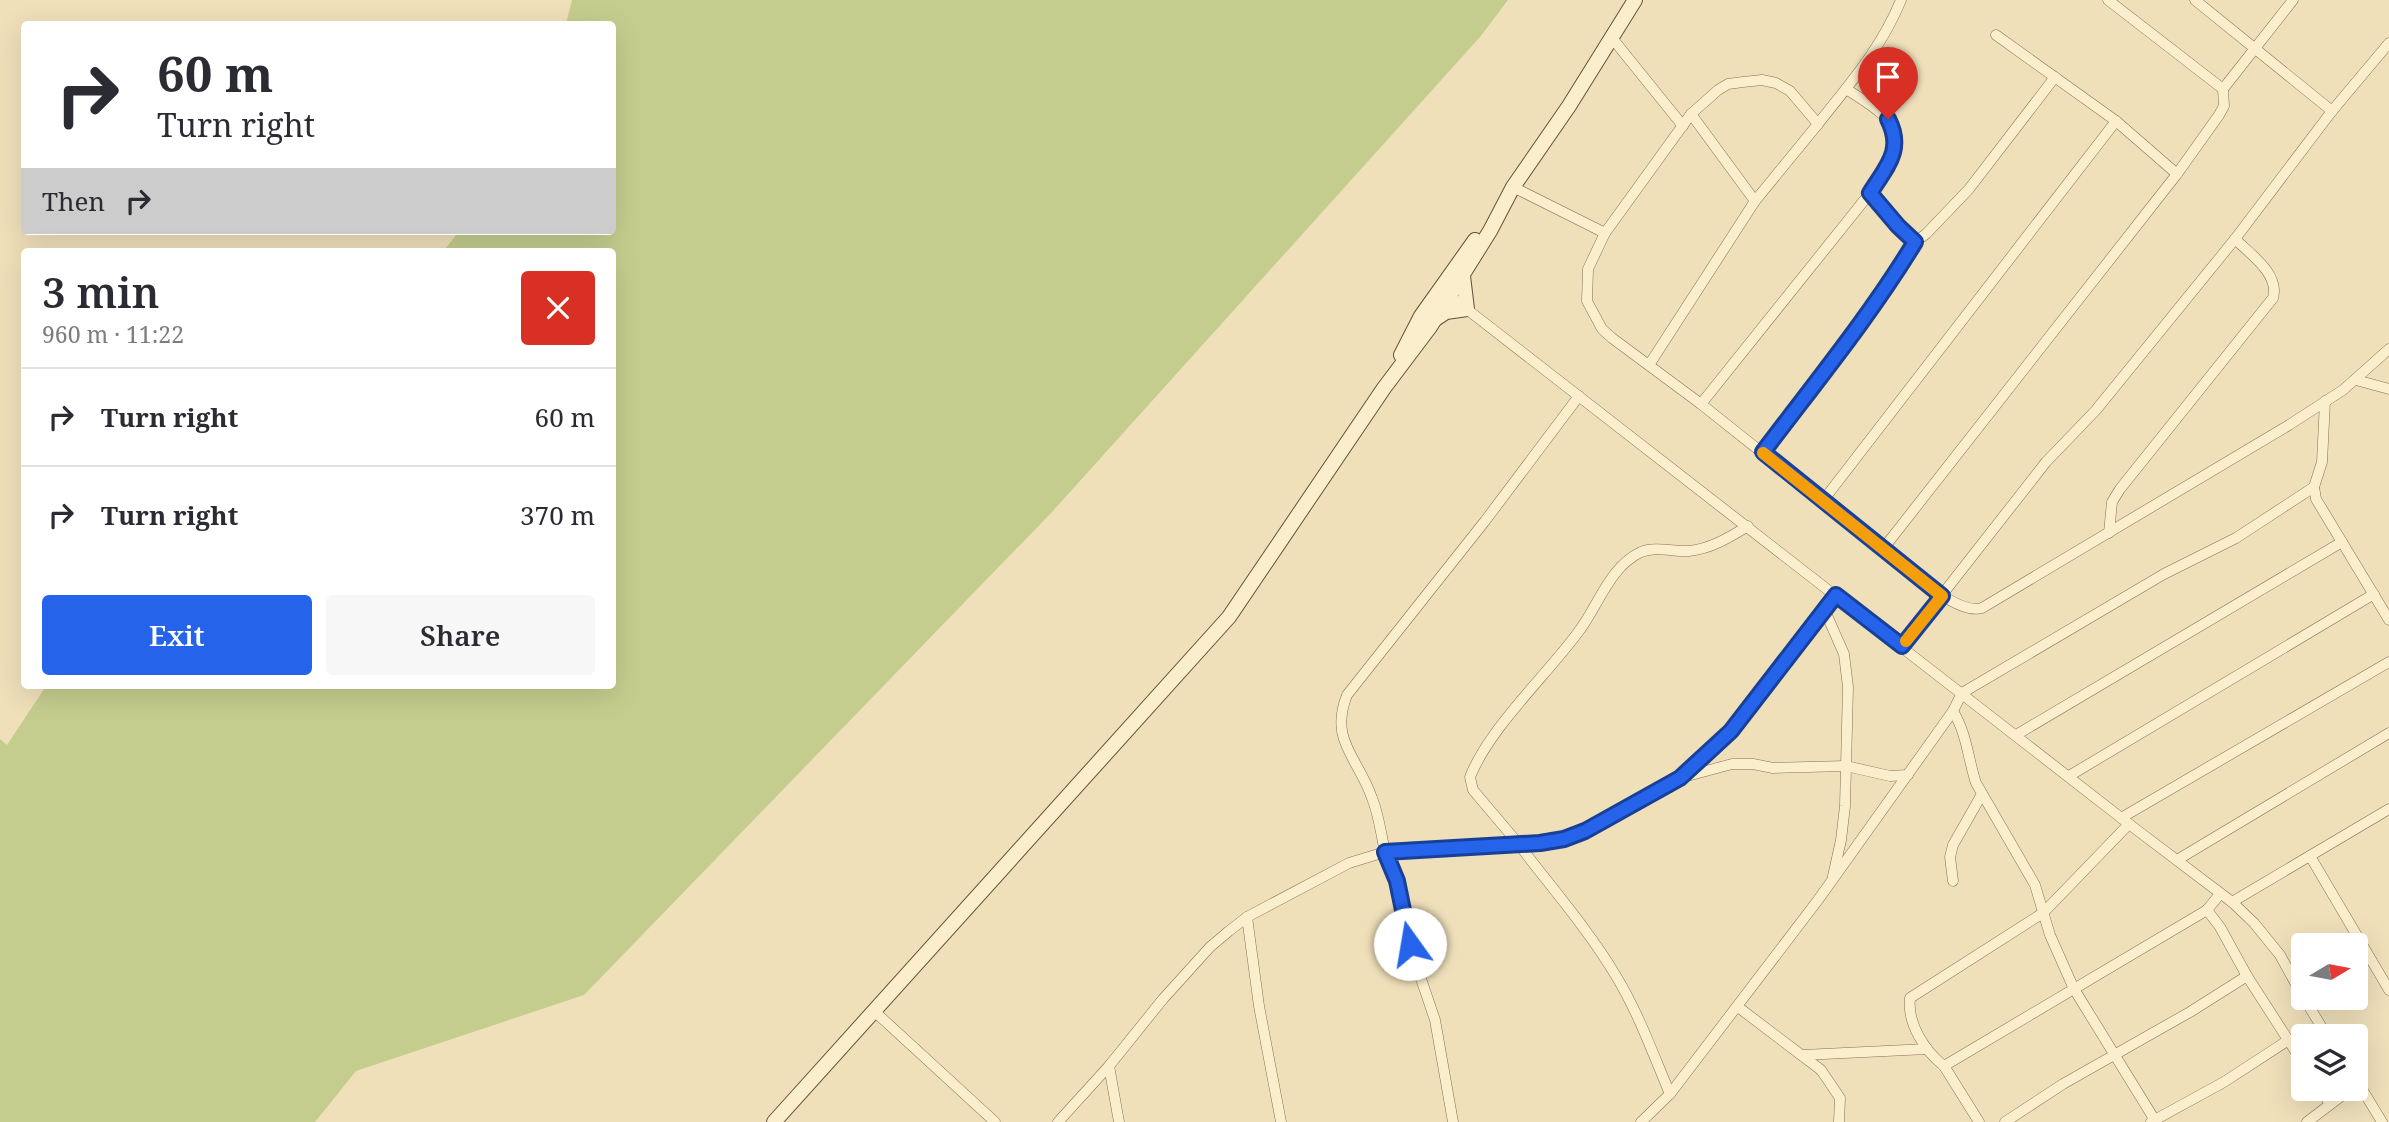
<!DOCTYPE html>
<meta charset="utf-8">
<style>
:root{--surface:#fff;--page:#f7f7f7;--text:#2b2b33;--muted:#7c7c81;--line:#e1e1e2;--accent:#2563eb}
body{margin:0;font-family:"Noto Serif",serif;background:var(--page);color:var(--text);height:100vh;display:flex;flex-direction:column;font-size:26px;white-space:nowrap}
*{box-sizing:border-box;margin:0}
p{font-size:23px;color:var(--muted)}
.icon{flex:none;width:38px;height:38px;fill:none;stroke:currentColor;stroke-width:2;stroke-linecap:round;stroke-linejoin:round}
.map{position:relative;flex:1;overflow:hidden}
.side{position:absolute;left:21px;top:248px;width:595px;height:441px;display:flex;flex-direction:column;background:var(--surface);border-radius:7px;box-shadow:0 7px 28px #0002}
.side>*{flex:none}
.banner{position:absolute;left:21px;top:21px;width:595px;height:214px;border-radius:7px;box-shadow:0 7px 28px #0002;background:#fff;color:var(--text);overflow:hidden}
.needle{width:46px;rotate:80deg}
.buttons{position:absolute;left:2291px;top:933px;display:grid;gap:14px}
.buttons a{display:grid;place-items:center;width:77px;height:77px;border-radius:7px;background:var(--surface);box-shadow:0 7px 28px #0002;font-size:35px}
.pin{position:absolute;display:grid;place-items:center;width:60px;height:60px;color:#fff;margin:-72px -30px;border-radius:50% 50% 50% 0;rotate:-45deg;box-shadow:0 0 7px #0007}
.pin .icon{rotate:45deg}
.me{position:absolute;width:77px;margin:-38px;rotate:347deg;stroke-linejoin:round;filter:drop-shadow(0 0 5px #0008)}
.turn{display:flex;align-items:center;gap:24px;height:147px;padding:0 21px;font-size:32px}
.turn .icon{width:91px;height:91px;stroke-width:2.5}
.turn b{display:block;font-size:49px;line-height:60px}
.then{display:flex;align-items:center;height:66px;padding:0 21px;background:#0003;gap:14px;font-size:26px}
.round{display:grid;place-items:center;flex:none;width:74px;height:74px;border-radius:7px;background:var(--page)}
.overview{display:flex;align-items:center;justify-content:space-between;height:119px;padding:0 21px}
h1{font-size:42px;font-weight:600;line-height:52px}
.action{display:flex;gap:14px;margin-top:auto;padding:14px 21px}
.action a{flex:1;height:80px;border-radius:7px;background:var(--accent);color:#fff;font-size:28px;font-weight:600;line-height:80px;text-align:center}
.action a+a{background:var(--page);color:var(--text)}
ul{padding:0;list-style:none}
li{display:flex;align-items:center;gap:21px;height:98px;padding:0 21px;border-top:2px solid var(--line)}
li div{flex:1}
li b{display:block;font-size:26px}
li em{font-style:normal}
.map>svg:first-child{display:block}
</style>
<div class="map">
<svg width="2389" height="1122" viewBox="0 0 2389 1122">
<rect width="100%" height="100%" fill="#efe0ba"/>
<polygon fill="#c5cd8e" points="572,0 1508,0 1480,37 1052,512 584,995 356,1071 315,1122 0,1122 0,739 7,745 46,686 612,686 612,252 443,252 459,231 612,231 612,24 566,24"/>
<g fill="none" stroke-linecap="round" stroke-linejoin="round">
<defs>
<g id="street">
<polyline points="2108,0 2223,89 2293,0"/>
<polyline points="2195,0 2332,111"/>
<polyline points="1996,35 2116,121"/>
<polyline points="1612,38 1683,126"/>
<path d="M 1846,89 C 1906,126 1908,135 1870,193"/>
<path d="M 2223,89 L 2224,106 L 2219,115 L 2177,174 L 1883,549 C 1904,565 1956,616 1982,608 L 2289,425 L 2343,390 L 2389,349"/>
<polyline points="1513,187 1605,233"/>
<polyline points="1755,201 1818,124"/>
<polyline points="1915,242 1926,234 1969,189 2055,77"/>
<polyline points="1446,293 2129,824 2232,902 2254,923 2280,955 2303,997"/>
<polyline points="1649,365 1755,201 1691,114"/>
<polyline points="2356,380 2389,389"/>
<path d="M 1579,396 L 1485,521 L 1347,695 C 1329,741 1358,757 1372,798 C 1379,815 1381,834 1385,852 L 1517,842 C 1550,886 1588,929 1616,976 C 1639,1014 1653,1054 1670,1094"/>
<polyline points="2325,401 2322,462 2314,487 2316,499 2389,620"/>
<path d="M 1701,404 L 1870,193 L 1898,226 L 1915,242 C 1871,316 1815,383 1763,452"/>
<polyline points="1822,502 2116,121 2177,174"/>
<path d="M 1748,526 C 1730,537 1711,549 1689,551 C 1674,552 1656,546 1641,552 C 1610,566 1598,606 1579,631 C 1547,675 1490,727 1470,777 L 1473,790 L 1517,842 L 1540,843 L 1564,839 L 1585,831 L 1680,778 L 1732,764 L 1753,764 L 1773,768 L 1846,766 L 1890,776 L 1908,775"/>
<path d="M 2109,533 L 2112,502 L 2120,489 L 2273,298 C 2280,274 2250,254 2235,239"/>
<path d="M 1883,549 L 1701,404 L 1612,338 L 1602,329 L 1587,301 L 1588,269 L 1605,233 L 1691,114 L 1718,90 L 1728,84 L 1743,82 L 1762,80 L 1776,83 L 1790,91 L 1818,124 C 1850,83 1881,49 1901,0"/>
<polyline points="1825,611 1844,654 1848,687 1845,806 1841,840 1833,876"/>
<polyline points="1902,646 2046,462 2096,410 2235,239 2332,111 2389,43"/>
<path d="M 1953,711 C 1967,734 1968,759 1976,783 L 2035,885 L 2050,935 L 2074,989 L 2156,1122"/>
<polyline points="2016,735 2342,542"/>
<polyline points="1683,775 1731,731 1836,595"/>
<polyline points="2069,776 2374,594"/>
<polyline points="2121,818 2389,662"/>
<polyline points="2310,856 2389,990"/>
<polyline points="2177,860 2389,733"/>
<polyline points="1953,881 1950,857 1953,845 1982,794"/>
<polyline points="2232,902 2389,809"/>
<polyline points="2207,910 2220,894"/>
<polyline points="1247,917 1259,1006 1281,1122"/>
<polyline points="2304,998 2327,1036"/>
<polyline points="1738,1007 1821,1070 1840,1098 1839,1122"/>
<polyline points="873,1010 995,1122"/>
<polyline points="1803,1055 1927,1049"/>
<polyline points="1109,1066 1119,1122"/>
<path d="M 1944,1066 C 1925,1051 1907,1024 1910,998 L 2043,913 L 2129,824"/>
<polyline points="2356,1079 2382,1122"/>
<polyline points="2320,1088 2330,1104"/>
<polyline points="1058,1122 1109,1066 1163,999 1210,947 1229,931 1247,917 1349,863 1385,852 1397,881 1417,967 1435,1020 1453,1122"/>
<polyline points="1641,1122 1670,1094 1818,900 1953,711 1962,693 2164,574 2236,538 2314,487"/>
<polyline points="1979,1122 1944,1066 2207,910 2220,927 2247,976 2303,1063"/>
<polyline points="2005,1122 2063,1084 2190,1012 2247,976"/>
<polyline points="2151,1122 2224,1082 2287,1041"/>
<polyline points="2307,1122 2352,1088"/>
</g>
<g id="secondary">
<polyline points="1437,318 1446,312 1467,309 1463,276"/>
<polyline points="1401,355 1421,316 1475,240"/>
<polyline points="774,1122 1229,617 1384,388 1430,327 1490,231 1513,187 1569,106 1635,0"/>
</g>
</defs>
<use href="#street" stroke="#867054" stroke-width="11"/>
<use href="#secondary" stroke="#685137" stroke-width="16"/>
<use href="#street" stroke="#faeecd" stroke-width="10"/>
<use href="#secondary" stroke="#faeecd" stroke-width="14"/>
</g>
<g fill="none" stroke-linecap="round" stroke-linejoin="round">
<defs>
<path id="route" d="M 1410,944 L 1397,881 L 1385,852 L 1540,843 L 1564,839 L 1585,831 L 1680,778 L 1731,731 L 1836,595 L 1902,646 L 1942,596 L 1763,452 C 1815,383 1870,316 1915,242 L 1898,226 L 1870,193 C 1887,166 1904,150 1888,119"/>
</defs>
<use href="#route" stroke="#184099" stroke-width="18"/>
<use href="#route" stroke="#2563eb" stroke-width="12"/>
<polyline stroke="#f59e0b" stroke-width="12" points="1763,453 1942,596 1906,641"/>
</g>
</svg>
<div class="buttons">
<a><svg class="needle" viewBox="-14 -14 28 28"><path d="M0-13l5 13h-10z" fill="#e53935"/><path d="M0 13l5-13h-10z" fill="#7c7c81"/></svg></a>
<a><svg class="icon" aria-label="layers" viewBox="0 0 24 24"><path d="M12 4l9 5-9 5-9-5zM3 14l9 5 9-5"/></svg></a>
</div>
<div class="pin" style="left:1888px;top:119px;background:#d93025"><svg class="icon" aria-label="arrive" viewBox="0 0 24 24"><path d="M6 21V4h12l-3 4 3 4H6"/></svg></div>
<svg class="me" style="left:1410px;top:944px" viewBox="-20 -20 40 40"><circle r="19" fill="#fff"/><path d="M0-13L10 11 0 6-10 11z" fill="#2563eb"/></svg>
<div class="banner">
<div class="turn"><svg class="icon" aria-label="right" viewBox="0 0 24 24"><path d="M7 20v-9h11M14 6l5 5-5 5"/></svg><div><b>60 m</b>Turn right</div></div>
<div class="then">Then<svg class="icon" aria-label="right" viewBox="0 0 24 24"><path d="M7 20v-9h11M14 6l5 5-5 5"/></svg></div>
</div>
<section class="side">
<div class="overview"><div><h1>3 min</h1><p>960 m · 11:22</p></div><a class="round" style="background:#d93025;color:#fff"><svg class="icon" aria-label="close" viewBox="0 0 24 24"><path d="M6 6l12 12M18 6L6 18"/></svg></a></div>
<ul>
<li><svg class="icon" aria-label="right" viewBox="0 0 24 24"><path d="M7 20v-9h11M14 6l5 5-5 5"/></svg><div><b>Turn right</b></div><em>60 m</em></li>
<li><svg class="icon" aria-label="right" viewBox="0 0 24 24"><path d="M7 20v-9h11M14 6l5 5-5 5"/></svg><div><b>Turn right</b></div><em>370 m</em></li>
</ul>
<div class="action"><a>Exit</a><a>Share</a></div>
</section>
</div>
